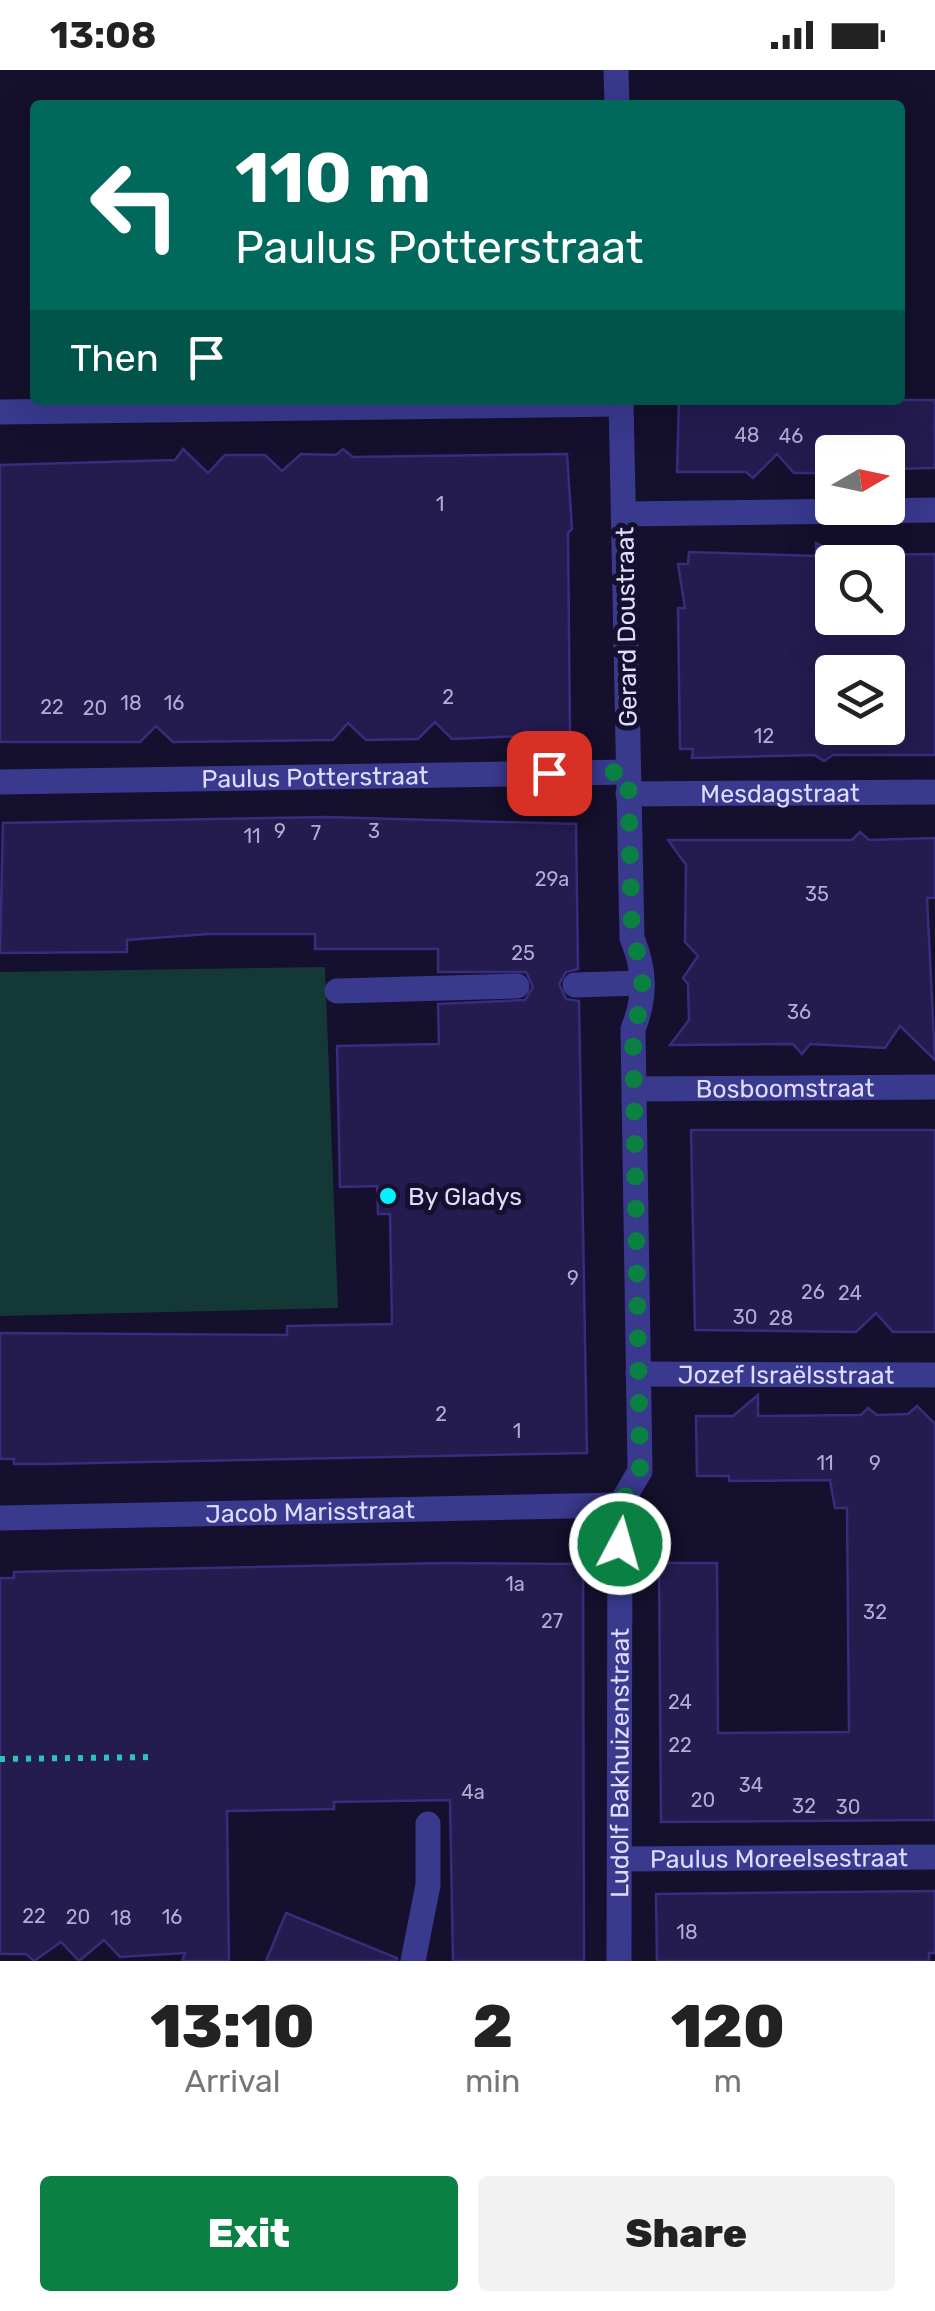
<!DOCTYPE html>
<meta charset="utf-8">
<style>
:root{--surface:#fff;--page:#f2f2f2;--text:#222;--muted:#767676;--accent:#0b8043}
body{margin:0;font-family:Rubik,sans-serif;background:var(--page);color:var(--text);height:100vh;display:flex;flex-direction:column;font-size:38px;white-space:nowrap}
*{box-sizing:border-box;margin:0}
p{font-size:32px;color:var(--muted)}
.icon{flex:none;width:55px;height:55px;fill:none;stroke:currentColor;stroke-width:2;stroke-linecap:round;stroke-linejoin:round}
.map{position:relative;height:1891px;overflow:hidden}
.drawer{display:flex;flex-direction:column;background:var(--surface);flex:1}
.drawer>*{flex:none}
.guide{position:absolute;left:30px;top:30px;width:875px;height:305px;border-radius:10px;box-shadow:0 10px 40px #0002;background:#00695c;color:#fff;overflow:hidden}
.needle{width:65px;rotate:81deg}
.buttons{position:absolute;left:815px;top:365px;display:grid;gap:20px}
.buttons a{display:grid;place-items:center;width:90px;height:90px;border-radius:10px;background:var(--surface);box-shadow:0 10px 40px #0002;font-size:50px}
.pin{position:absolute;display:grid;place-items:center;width:85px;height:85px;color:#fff;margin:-42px;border-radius:20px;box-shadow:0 5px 15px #0006}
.me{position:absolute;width:110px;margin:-55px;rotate:6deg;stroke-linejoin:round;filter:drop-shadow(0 0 8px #0008)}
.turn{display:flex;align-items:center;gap:35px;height:210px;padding:0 40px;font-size:45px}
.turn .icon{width:130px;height:130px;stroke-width:2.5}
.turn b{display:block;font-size:70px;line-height:85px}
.then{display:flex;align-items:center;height:95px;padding:0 40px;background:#0003;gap:20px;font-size:38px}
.eta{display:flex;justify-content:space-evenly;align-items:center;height:170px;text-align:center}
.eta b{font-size:60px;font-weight:800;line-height:70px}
.button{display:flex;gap:20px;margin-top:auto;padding:20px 40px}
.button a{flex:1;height:115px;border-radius:10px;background:var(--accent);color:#fff;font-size:40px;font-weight:800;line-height:115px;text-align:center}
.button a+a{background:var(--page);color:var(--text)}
.status{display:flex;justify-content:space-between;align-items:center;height:70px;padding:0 50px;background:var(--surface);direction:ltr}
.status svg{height:28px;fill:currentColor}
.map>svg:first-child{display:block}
</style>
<div class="status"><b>13:08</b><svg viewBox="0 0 49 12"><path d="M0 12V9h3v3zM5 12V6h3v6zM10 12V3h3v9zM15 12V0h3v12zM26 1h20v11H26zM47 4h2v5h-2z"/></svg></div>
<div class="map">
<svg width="935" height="1891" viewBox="0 0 935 1891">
<rect width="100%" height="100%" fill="#14102d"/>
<polygon fill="#133835" points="325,897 338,1238 0,1246 0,902"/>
<g fill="#241b4f" stroke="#392c7c" stroke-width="2.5" fill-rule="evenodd">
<polygon points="679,330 935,330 935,398 888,399 888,382 832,382 832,403 794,403 777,384 753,408 746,402 677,402"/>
<polygon points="183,379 208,403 225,385 265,385 282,401 301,384 336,385 343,379 353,387 567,384 572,459 568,463 570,664 452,669 435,652 418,669 366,670 348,653 333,670 173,672 156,656 140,672 0,672 0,395 175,390"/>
<path d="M 816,473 L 840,485 L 935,484 L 935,685 L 833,685 L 824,691 L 814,685 L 692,688 L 693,679 L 680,679 L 678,538 L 685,538 L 678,494 L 688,494 L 689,482 L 816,486 ZM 832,492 L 888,492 L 888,548 L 832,548 ZM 832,602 L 888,602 L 888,658 L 832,658 Z"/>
<polygon points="327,747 576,754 578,899 566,902 559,914 566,929 579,931 587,1383 46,1394 14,1394 14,1389 0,1389 0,1263 287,1265 287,1256 392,1254 390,1144 378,1144 377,1116 340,1117 337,976 439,974 438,934 525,930 533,917 526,902 438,902 438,879 315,879 315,864 208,864 127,870 127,882 0,883 3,753"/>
<polygon points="860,762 869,770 935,768 935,828 927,828 935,990 900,956 885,978 810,974 802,984 793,974 670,975 689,950 688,914 683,908 698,886 685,872 686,795 668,770 852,770"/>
<polygon points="691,1060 935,1060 935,1262 893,1262 876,1243 856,1262 695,1260"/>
<polygon points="758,1325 758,1346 861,1345 868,1338 877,1345 908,1344 917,1336 935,1354 935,1750 661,1752 659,1493 717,1493 718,1663 849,1662 847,1438 835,1438 830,1410 729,1411 729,1406 697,1406 696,1346 733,1346"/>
<polygon points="444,1493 583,1494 584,1891 453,1891 450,1730 334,1732 334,1739 227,1741 229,1891 182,1891 185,1883 120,1887 104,1870 79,1891 61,1872 34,1891 26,1884 0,1884 0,1508 14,1508 14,1502"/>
<polygon points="935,1821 935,1883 929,1883 929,1891 657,1891 656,1824"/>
<polygon points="286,1843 397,1888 397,1891 266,1891"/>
</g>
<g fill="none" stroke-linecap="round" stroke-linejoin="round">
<polyline stroke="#2ac5b7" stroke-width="6" stroke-dasharray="5 8" stroke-linecap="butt" points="0,1689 154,1687"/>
<g stroke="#39398e" stroke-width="25">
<polyline points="575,915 642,913"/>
<polyline points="337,921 517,916"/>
<polyline points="413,1891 428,1815 428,1754"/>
</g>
<g stroke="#39398e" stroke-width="25">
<polyline points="616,0 617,35"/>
<polyline points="0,342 621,334"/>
<polyline points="624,444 935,440"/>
<path id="s1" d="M 0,712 L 628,702"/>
<path id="s2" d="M 628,724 L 935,722"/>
<path id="s3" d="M 635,1019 L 935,1017"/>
<path id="s4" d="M 638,1304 L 935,1305"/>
<path id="s5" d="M 0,1448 L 620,1435"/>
<path id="s6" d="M 621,1789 L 935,1787"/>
<path id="s7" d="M 619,1891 L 620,1435 L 640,1401 L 633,959 C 646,927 645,899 632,868 L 621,330"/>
</g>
</g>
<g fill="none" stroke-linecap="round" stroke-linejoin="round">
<path stroke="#0b8043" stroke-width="18" stroke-dasharray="0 32.4" d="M 549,703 L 628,702 L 632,868 C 645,899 646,927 633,959 L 640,1401 L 620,1435 L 620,1474"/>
</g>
<circle fill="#08efff" stroke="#14102d" stroke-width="4" cx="388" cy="1126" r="10"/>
<g text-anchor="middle" stroke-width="10" stroke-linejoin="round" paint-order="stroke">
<g font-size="20" fill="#b0acd3">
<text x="747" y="372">48</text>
<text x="791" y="373">46</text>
<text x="440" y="441">1</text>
<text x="448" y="634">2</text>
<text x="131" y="640">18</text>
<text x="174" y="640">16</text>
<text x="52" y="644">22</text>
<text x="95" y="645">20</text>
<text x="764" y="673">12</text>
<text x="280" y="768">9</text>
<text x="374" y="768">3</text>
<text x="316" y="770">7</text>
<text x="252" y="773">11</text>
<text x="552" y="816">29a</text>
<text x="817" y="831">35</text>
<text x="523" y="890">25</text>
<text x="799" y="949">36</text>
<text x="573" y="1215">9</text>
<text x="813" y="1229">26</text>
<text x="850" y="1230">24</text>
<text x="745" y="1254">30</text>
<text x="781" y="1255">28</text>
<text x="441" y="1351">2</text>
<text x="517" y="1368">1</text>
<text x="825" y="1400">11</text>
<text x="875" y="1400">9</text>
<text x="515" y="1521">1a</text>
<text x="875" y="1549">32</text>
<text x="552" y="1558">27</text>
<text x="680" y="1639">24</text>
<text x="680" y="1682">22</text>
<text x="751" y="1722">34</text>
<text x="473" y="1729">4a</text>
<text x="703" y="1737">20</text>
<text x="804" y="1743">32</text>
<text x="848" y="1744">30</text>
<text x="34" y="1853">22</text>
<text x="78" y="1854">20</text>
<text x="172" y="1854">16</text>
<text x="121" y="1855">18</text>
<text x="687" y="1869">18</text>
</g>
<g font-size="25" fill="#dfdcff" stroke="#14102d">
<text transform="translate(626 557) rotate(-91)" y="9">Gerard Doustraat</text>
<text dy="9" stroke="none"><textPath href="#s1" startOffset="315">Paulus Potterstraat</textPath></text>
<text dy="9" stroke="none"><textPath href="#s2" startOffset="152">Mesdagstraat</textPath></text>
<text dy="9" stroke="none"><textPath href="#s3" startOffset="150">Bosboomstraat</textPath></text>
<text dy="9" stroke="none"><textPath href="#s4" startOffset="148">Jozef Israëlsstraat</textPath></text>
<text dy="9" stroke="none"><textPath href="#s5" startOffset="310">Jacob Marisstraat</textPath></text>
<text dy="9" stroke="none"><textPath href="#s7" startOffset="198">Ludolf Bakhuizenstraat</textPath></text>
<text dy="9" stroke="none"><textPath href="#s6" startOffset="158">Paulus Moreelsestraat</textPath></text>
</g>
<g font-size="25" fill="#dfdcff" stroke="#14102d" text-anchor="start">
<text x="408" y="1135">By Gladys</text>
</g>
</g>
</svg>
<div class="buttons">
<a><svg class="needle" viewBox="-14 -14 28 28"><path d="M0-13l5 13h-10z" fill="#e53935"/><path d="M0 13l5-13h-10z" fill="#767676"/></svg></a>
<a><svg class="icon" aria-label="search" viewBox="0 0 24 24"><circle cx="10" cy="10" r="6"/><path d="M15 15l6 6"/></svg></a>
<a><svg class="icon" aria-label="layers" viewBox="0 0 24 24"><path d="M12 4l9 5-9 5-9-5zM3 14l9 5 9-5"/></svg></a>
</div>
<div class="pin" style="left:549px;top:703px;background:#d93025"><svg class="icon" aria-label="arrive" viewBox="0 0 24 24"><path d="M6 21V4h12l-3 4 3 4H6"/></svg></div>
<svg class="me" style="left:620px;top:1474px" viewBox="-20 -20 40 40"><circle r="17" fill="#0b8043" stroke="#fff" stroke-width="3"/><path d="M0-11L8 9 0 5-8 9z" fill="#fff"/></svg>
<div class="guide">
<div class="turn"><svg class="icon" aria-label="left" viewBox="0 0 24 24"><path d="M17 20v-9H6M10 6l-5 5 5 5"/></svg><div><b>110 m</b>Paulus Potterstraat</div></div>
<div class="then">Then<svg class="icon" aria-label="arrive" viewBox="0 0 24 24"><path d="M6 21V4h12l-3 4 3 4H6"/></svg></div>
</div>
</div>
<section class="drawer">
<div class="eta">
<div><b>13:10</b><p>Arrival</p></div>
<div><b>2</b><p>min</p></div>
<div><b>120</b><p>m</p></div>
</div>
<div class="button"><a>Exit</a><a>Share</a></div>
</section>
